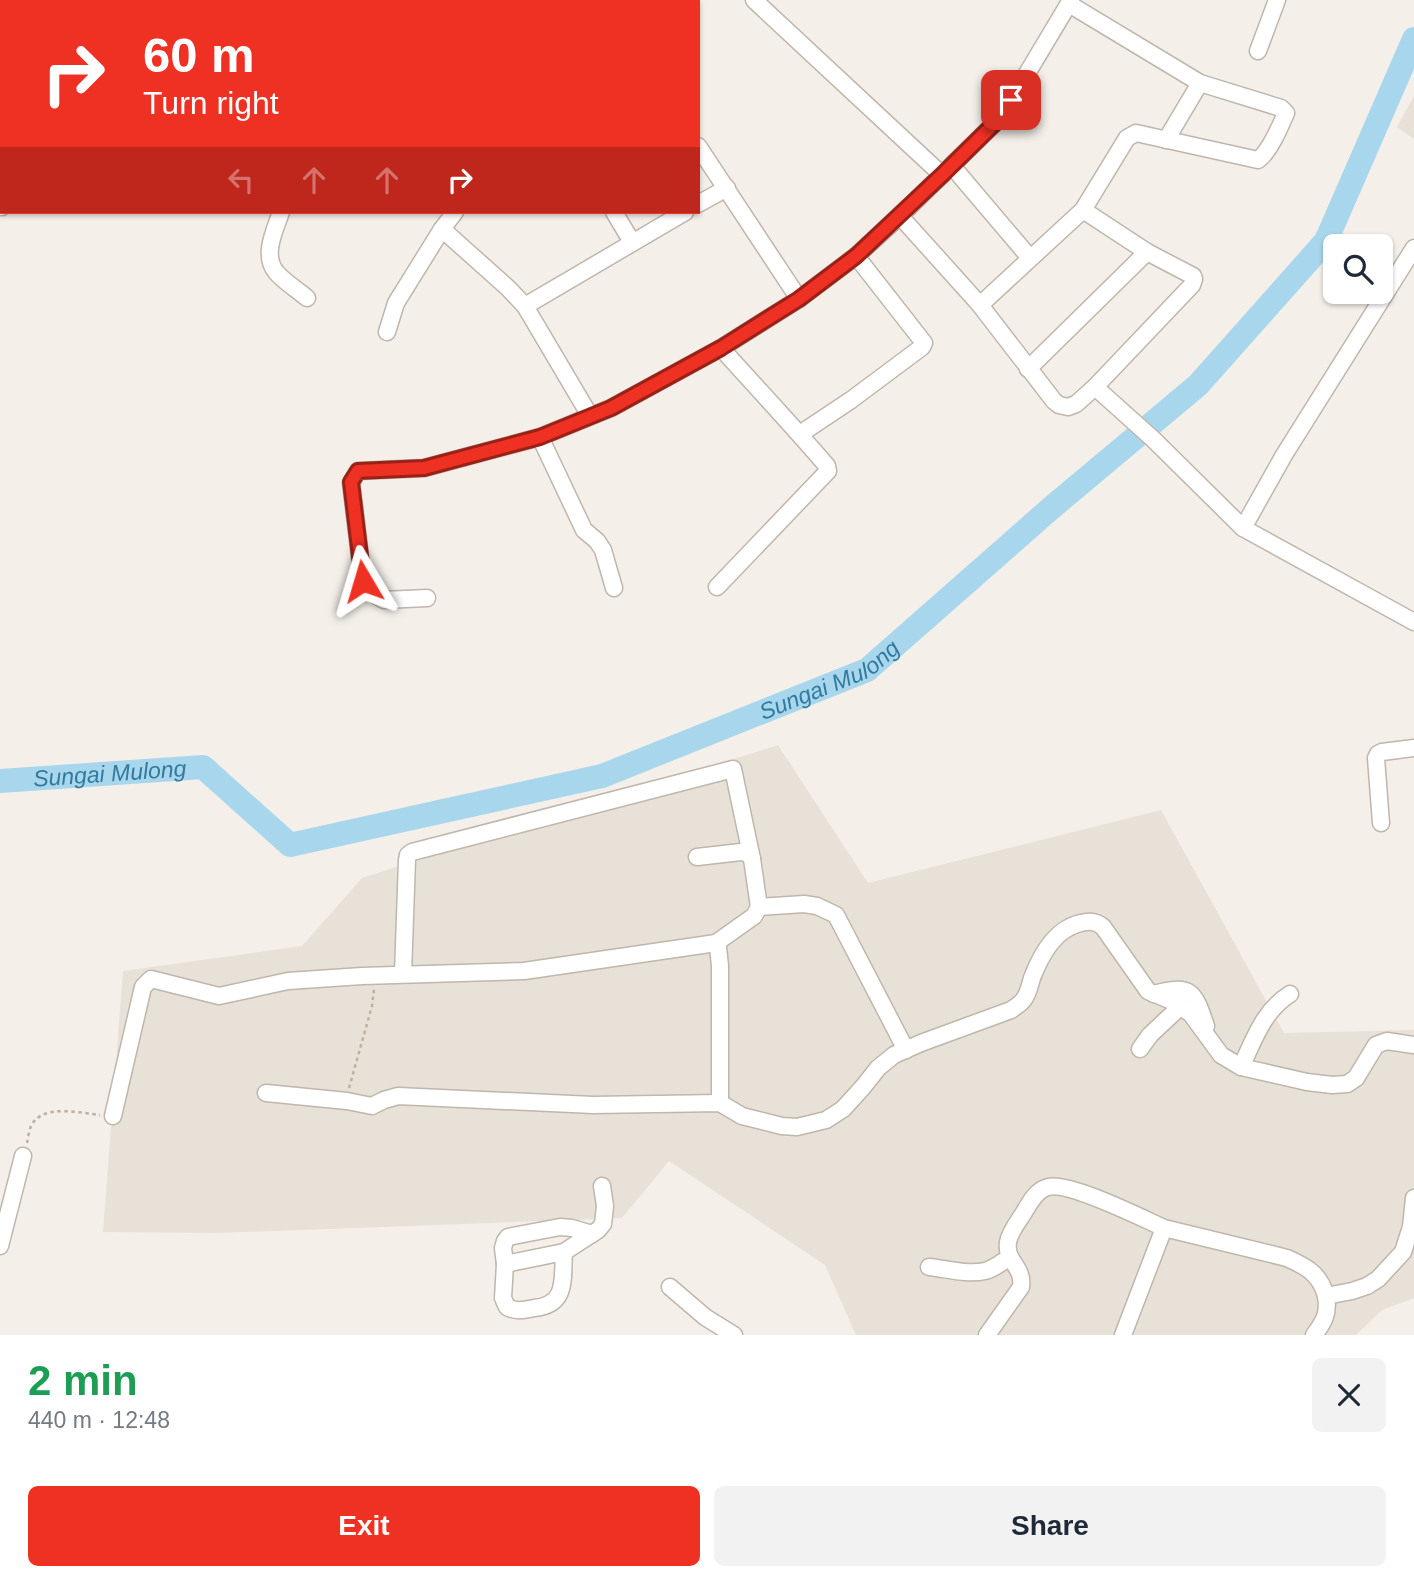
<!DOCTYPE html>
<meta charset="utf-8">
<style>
:root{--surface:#fff;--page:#f2f2f3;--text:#1f2937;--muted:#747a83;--accent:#ef3124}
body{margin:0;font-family:Helvetica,sans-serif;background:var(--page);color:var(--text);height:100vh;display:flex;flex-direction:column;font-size:26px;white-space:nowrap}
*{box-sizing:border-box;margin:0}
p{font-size:23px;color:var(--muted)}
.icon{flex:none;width:38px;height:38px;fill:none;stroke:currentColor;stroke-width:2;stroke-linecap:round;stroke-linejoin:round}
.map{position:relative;height:1335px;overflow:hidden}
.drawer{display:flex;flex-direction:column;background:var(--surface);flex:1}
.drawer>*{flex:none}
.hud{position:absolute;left:0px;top:0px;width:700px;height:214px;box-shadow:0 2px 5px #0004;background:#ef3124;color:#fff;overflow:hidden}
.fabs{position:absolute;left:1323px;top:234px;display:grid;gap:14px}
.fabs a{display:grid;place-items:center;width:70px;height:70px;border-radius:10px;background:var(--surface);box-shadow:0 2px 5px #0004;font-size:35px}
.pin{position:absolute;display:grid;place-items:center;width:60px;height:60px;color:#fff;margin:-30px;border-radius:14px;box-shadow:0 4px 10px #0006}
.me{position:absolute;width:77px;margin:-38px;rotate:353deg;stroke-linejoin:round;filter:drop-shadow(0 0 5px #0008)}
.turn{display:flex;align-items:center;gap:24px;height:147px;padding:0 28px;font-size:32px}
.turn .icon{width:91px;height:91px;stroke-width:2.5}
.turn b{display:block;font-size:49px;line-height:60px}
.lanes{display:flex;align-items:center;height:66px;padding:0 28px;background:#0003;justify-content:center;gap:35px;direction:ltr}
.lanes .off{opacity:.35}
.round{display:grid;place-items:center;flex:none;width:74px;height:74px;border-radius:10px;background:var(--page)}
.headline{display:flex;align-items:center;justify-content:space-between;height:119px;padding:0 28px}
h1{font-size:42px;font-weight:600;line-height:52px;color:#1e9e55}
.cta{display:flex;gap:14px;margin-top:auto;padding:14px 28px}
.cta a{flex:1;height:80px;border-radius:10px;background:var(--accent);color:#fff;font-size:28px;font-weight:600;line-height:80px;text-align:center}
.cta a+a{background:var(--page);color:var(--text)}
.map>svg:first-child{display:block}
</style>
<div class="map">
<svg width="1414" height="1335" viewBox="0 0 1414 1335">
<rect width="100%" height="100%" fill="#f4efe9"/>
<g fill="#e7e1d7">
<polygon points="1414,96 1414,139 1397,127"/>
<polygon points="778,745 868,883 1161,810 1284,1033 1414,1030 1414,1298 1382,1310 1356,1335 856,1335 825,1265 669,1161 622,1218 217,1233 103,1232 123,971 302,946 362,878"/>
</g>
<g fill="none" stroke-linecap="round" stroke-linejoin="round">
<path stroke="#a8d7ed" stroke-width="24" id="s1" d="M 0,781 L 203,767 L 290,845 L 602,776 L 867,670 L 1050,509 L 1198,385 L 1326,241 L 1414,39"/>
<defs>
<g id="minor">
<polyline points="315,0 317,2"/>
<polyline points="448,0 450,2"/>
<polyline points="754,0 942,175"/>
<polyline points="100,2 100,0"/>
<path d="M 1069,4 L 1200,83 L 1281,108 L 1286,113 C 1280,127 1270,151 1258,160 L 1136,133 L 1127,138 L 1083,210 L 980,305 L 1054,401 L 1059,405 L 1068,407 L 1076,404 L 1095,387 L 1192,285 L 1194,279 L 1193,276 L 1147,252 L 1083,210"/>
<polyline points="0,9 2,10"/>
<polyline points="0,24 2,24"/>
<polyline points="1258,51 1277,0"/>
<polyline points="1166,140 1200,83"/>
<polyline points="698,146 799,299"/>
<polyline points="952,166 1030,258"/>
<polyline points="698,204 727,188"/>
<polyline points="0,207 2,207"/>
<path d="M 281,212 C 275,230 262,255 276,272 C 283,281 298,290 307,298"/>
<polyline points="614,212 632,242"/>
<polyline points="900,216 980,305"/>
<polyline points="442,229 508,288 525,306 590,416"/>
<polyline points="525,306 685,212"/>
<polyline points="387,332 396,303 442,229 455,212"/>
<polyline points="1028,369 1147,252"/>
<polyline points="1095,387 1153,439 1243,528 1414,622"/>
<polyline points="800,434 851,400 922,347 924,343 856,256"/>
<polyline points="540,437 584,530 597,541 603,550 614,588"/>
<polyline points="1243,528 1284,455 1414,248"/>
<path d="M 717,587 L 828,471 L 827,466 C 793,426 756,387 721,348"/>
<polyline points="427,598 384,600 372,593 363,581 351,483 358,471 424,468 540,437 611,408 721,348 799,299 856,256 900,216 1001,117 1071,0"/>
<polyline points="1381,823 1376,758 1378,754 1382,752 1414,748"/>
<polyline points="697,857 741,852 748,853 752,859 759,907 754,916 716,943"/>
<polyline points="759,907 804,904 817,906 836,915 906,1050"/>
<polyline points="403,974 407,860 408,855 412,852 733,769 752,859"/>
<path d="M 1154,994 C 1192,984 1194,991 1206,1026"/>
<polyline points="1140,1049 1150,1035 1181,1006"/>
<path d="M 1241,1067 C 1254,1040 1263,1011 1290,994"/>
<path d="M 266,1093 L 347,1101 L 372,1106 L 384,1100 L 398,1096 L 593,1105 L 720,1103 L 742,1116 L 782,1126 L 797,1127 L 826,1120 L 843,1109 L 863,1087 L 878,1068 L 894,1055 L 921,1043 L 1011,1010 C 1015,1007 1022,1003 1024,999 C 1028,994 1030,985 1032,978 C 1040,957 1054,931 1077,924 C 1087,921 1095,920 1103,927 L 1148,991 L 1172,1001 L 1191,1014 L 1221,1055 L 1241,1067 L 1307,1082 L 1332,1085 L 1347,1084 L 1356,1078 L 1376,1045 L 1387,1041 L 1414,1045"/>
<polyline points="113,1116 143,987 151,979 219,996 288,981 362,976 524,971 716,943 718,947 720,966 720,1103"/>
<polyline points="0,1246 23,1156"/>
<path d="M 564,1252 C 562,1279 568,1305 534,1308 C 524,1310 516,1312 507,1307 L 503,1298 L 505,1264 L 503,1248 L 505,1241 L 508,1237 L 560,1227 L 572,1228 L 592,1234"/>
<polyline points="505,1264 564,1252 598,1230 603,1224 605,1206 602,1186"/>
<path d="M 929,1267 C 947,1269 968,1275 985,1271 C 994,1269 1002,1262 1010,1257"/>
<polyline points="670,1287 705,1317 734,1335"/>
<path d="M 987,1335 L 1021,1287 C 1024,1266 1005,1262 1008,1242 C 1010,1232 1017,1223 1023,1214 C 1029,1204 1036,1190 1048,1187 C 1068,1181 1142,1218 1164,1228"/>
<path d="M 1123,1335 L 1164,1228 L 1287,1258 C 1307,1267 1320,1274 1326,1296 L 1352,1291 L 1367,1286 L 1378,1279 L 1403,1252 L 1411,1227 L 1414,1198"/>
<path d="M 1314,1335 C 1324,1322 1329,1313 1326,1296"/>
</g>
</defs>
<use href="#minor" stroke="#bfb6ac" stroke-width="19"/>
<g stroke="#c0b19e" stroke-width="2.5" stroke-dasharray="3.5 3.5" stroke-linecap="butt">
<polyline points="349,1088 372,1006 374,989"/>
<path d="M 27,1143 C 28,1138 29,1131 31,1126 C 43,1103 79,1113 100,1115"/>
</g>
<use href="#minor" stroke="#fff" stroke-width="16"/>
</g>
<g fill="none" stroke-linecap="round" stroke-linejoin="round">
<defs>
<polyline id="route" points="363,581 351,482 358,471 424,468 540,437 611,408 721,348 799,299 856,256 942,175 1001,117 1011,100"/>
</defs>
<use href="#route" stroke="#9b2017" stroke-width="18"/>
<use href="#route" stroke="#ef3124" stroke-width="12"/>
</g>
<g text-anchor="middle" stroke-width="6" stroke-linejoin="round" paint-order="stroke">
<g font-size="23" font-style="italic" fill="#327a9e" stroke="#fff">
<text dy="8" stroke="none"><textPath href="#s1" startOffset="887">Sungai Mulong</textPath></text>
<text dy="8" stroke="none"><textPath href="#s1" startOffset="110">Sungai Mulong</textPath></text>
</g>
</g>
</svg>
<div class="fabs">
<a><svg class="icon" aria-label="search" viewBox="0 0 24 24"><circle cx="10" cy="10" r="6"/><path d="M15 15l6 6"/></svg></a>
</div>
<div class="pin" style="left:1011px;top:100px;background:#d93025"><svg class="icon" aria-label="arrive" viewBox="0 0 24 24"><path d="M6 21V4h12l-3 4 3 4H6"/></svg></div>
<svg class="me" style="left:363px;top:581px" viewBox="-20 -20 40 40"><path d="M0-17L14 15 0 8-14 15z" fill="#ef3124" stroke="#fff" stroke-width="4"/></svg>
<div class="hud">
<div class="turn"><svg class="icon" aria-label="right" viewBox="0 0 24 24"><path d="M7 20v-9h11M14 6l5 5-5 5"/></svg><div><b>60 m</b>Turn right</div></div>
<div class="lanes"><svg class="icon off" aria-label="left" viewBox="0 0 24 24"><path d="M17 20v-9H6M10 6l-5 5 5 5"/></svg><svg class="icon off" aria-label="ahead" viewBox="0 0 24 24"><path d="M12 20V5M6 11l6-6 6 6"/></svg><svg class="icon off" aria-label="ahead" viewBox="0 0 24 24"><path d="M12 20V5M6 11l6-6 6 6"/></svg><svg class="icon" aria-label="right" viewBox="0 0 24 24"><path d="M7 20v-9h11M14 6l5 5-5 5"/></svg></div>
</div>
</div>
<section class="drawer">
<div class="headline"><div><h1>2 min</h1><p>440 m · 12:48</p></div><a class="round"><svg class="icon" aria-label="close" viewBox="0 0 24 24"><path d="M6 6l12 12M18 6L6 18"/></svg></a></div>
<div class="cta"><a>Exit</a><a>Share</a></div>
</section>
